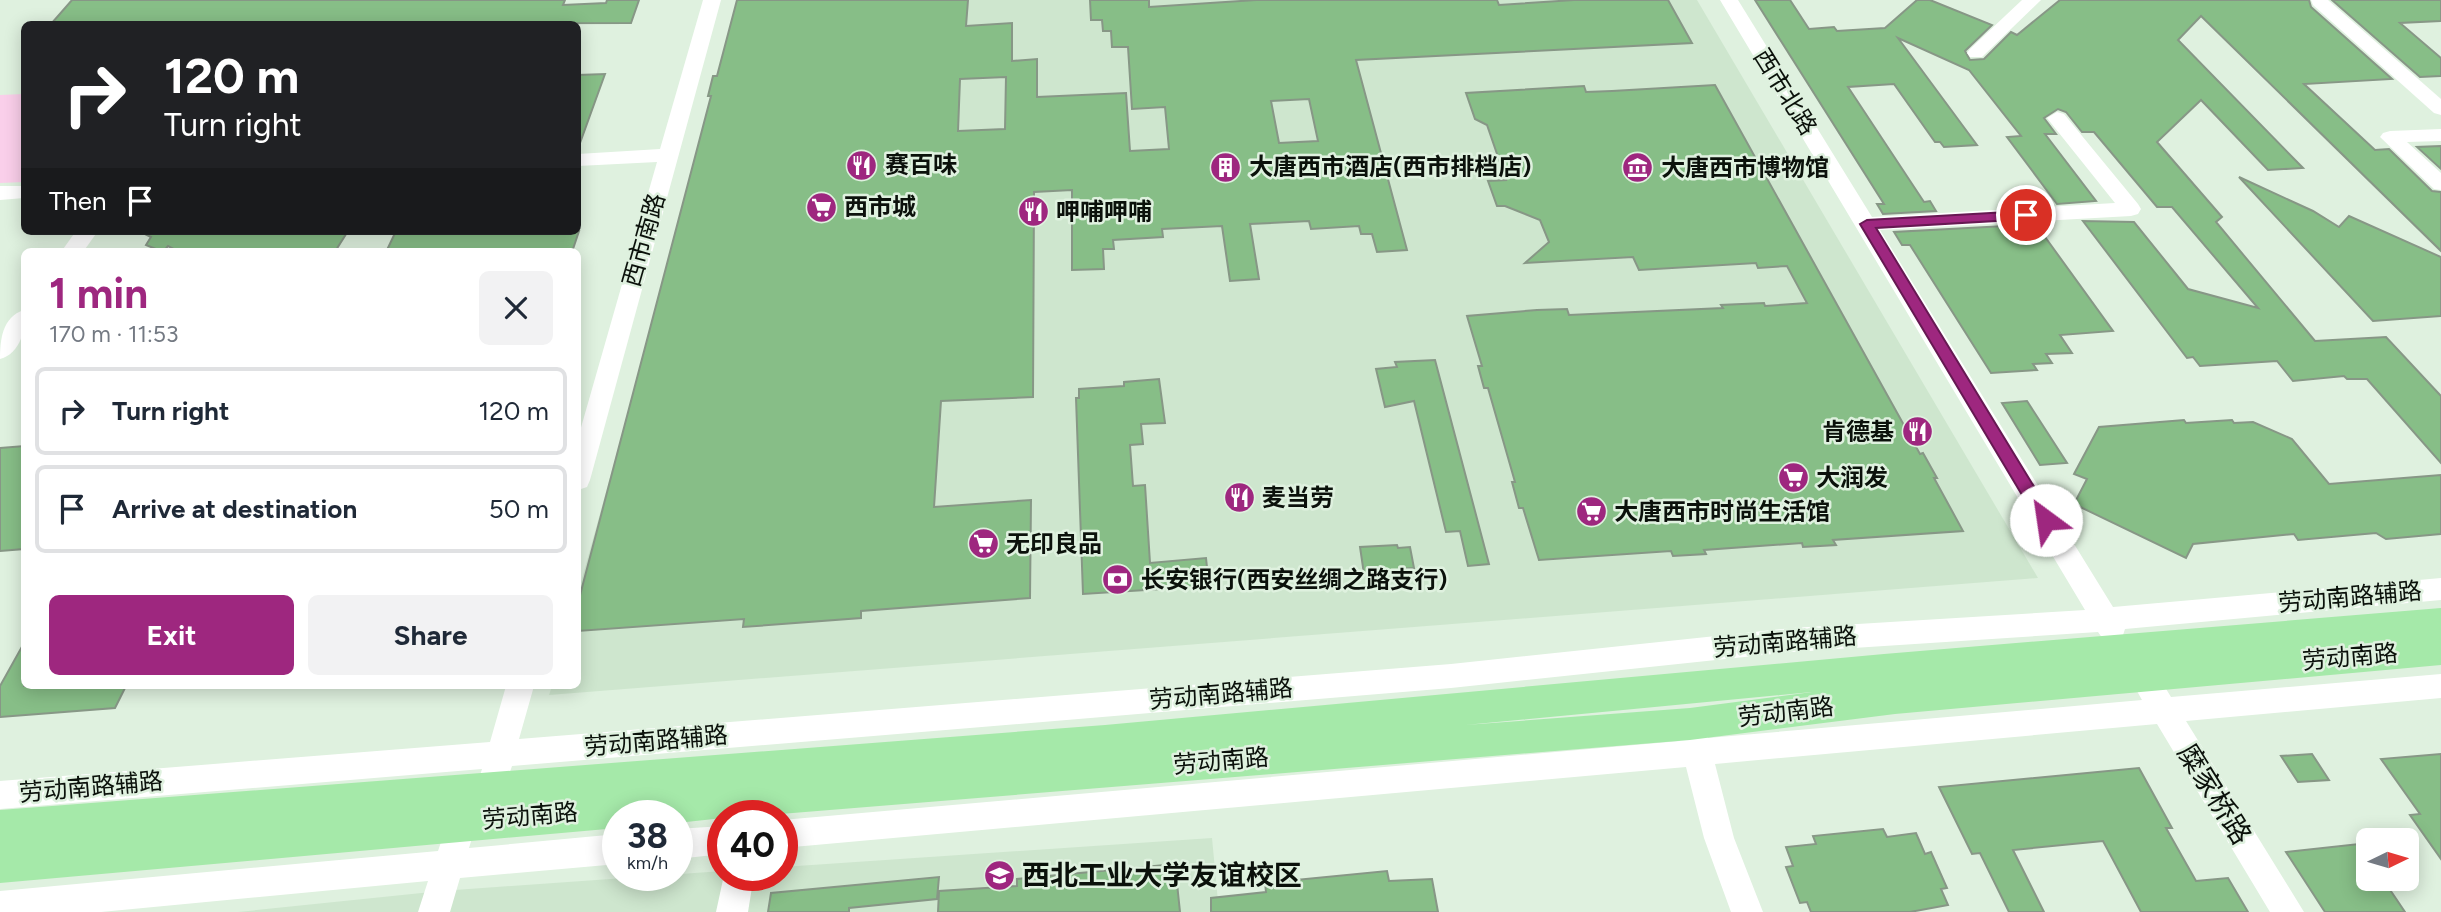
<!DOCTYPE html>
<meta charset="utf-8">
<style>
:root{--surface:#fff;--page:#f2f2f3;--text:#1f2937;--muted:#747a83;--line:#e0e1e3;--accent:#9e277f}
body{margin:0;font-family:Figtree,"Noto Sans SC",sans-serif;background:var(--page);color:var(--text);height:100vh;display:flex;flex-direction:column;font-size:26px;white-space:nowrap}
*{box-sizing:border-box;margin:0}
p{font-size:23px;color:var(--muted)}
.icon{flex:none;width:38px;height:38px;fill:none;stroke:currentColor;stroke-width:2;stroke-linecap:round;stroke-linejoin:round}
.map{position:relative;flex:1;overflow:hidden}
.drawer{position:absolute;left:21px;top:248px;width:560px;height:441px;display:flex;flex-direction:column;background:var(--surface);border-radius:10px;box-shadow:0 4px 18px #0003}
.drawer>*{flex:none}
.banner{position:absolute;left:21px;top:21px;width:560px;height:214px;border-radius:10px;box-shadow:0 4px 18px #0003;background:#202124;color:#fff;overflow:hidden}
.needle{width:46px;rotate:85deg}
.controls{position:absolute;left:2356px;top:828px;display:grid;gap:14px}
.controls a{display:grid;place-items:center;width:63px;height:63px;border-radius:10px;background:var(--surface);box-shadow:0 4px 18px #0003;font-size:35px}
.speed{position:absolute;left:602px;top:800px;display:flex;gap:14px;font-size:35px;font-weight:700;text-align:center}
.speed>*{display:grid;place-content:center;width:91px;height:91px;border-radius:50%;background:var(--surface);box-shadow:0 4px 18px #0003;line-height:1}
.speed small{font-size:18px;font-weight:400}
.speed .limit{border:10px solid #d22;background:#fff;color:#111}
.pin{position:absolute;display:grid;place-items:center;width:60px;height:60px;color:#fff;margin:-30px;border:4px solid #fff;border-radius:50%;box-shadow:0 2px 7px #0007}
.me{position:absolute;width:77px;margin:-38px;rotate:329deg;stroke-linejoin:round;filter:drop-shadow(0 0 5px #0008)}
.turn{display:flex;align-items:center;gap:24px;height:147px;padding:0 28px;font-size:32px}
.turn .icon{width:91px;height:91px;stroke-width:2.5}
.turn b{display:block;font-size:49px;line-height:60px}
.then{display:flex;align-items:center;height:66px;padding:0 28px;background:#0003;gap:14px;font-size:26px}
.round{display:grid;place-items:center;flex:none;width:74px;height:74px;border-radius:10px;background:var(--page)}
.head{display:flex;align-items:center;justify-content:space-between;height:119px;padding:0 28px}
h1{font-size:42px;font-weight:700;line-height:52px;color:var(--accent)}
.button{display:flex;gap:14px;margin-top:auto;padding:14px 28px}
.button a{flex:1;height:80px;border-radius:10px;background:var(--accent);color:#fff;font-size:28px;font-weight:700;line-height:80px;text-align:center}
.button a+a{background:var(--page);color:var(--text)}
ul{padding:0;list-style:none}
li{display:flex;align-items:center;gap:21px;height:88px;margin:0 14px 10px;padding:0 14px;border:4px solid var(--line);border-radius:10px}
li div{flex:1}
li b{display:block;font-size:26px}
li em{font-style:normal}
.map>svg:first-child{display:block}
</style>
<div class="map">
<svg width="2441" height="912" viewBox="0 0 2441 912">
<rect width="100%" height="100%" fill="#dff1df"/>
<g fill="#cee6ce">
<polygon points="742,0 1697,0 2038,578 549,695 552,686 578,686 578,593"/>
<polygon points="1212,838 1219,912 238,912 441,891 723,871 723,875 782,875 782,867"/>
</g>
<polygon fill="#facfea" points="24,94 24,182 0,183 0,95"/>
<g fill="#87be87" stroke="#879786" stroke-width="2" fill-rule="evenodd">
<polygon points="72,0 565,0 563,5 606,3 607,0 639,0 631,23 51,24"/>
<path d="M 737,0 L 968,0 L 966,26 L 1012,23 L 1012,61 L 1037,59 L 1037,97 L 1126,93 L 1130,151 L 1169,149 L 1165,107 L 1132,109 L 1128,47 L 1112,47 L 1111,31 L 1103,31 L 1102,20 L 1091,20 L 1090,0 L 1149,0 L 1149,7 L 1256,0 L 1497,0 L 1499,5 L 1574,0 L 1668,0 L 1692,43 L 1356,60 L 1407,250 L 1377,252 L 1372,234 L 1361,234 L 1359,226 L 1311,229 L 1309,221 L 1250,224 L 1259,279 L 1230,281 L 1222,226 L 1162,229 L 1163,237 L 1113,240 L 1114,249 L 1103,249 L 1104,269 L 1072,270 L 1072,190 L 1034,192 L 1033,397 L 941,401 L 934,507 L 1031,500 L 1030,598 L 861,611 L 861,618 L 743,627 L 744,619 L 578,631 L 578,603 L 711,96 L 708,96 L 713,76 L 717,76 ZM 1006,77 L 1005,129 L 958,131 L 960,79 ZM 1309,99 L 1318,141 L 1279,143 L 1271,101 Z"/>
<polygon points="1755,0 1790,0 1809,29 1834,27 1837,31 1885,28 1917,0 1930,0 1992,25 1965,51 1970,60 1984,59 2011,32 2017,35 2060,0 2309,0 2311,7 2392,79 2304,84 2375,150 2389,149 2432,191 2441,192 2441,251 2201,16 2178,40 2303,168 2268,170 2201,100 2157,142 2222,217 2216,222 2315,341 2386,337 2441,396 2441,463 2367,379 2347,379 2344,376 2293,381 2277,361 2200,366 2193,357 2187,358 2083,221 2134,222 2188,289 2258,308 2172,207 2157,207 2094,132 2082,132 2066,112 2058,109 2044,118 2056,134 2045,134 2096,201 2057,204 2007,137 2021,136 1969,70 1898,38 1977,145 1944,147 1940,142 1935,142 1894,84 1848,87 1924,202 1930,201 1936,211 1883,214 1877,204 1884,204"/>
<polygon points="2332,0 2441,0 2441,21 2400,23 2441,58 2441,76 2420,77"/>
<polygon points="605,74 580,143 578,143 578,75"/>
<polygon points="1715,85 1920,454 1923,453 1937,478 1934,478 1963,531 1833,540 1836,545 1803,547 1802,543 1704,550 1706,554 1673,556 1671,551 1539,560 1523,508 1519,508 1512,482 1515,482 1488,388 1484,388 1478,366 1482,366 1467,316 1537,310 1567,309 1569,315 1723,308 1721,305 1764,303 1765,306 1807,303 1787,266 1758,268 1756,263 1639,270 1633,257 1525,263 1549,242 1540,220 1505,206 1497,206 1488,181 1506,180 1487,125 1475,119 1466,93 1584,86 1586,92 1612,91"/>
<polygon points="2441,146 2441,169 2417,147"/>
<polygon points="2239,177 2313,211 2339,227 2349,216 2441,257 2441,316 2373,321"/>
<polygon points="2005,226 2010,232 2040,230 2113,331 2060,335 2072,353 2046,354 2052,363 2033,364 2037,370 1991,373 1910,245 1902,245 1894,232"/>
<polygon points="139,231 348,231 336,250 307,252 179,252 168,246 163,252 146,245 151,237"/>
<polygon points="396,231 579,231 572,252 386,252"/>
<polygon points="1435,360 1489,564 1468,566 1460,531 1446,532 1414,401 1385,407 1376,369 1397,367 1395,362"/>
<polygon points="1159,379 1165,423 1141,424 1143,444 1130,445 1133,486 1145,485 1150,563 1206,558 1209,586 1083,594 1076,398 1079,398 1079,389 1124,386 1124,382"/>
<polygon points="2027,401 2067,463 2040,465 2002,403"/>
<polygon points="2184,420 2186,423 2232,420 2234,423 2253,422 2292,439 2329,484 2441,475 2441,534 2386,539 2376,533 2298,540 2294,534 2193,544 2186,558 2074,504 2087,479 2074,474 2099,427"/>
<polygon points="24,446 24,549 0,551 0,448"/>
<polygon points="1397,545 1398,548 1410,547 1414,568 1401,569 1402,572 1364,574 1360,547"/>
<polygon points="24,643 24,686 126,686 115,708 0,717 0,686"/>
<polygon points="2312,754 2329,780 2298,782 2281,756"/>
<polygon points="2441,754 2441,859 2410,815 2420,814 2381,759"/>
<polygon points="2139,768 2172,828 2166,828 2196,881 2228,878 2248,912 2141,912 2103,841 2013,850 2044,912 2009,912 1980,853 1972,854 1939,787"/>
<polygon points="1883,829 1887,837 1916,833 1925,854 1931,852 1947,888 1941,889 1948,905 1910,912 1811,912 1807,902 1800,903 1786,867 1793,866 1786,847 1816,844 1813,836"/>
<polygon points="2359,844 2368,857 2368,878 2382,878 2405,912 2325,912 2286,852"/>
<polygon points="1164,865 1164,875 1176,874 1180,912 938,912 939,891 1017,886 1017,879"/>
<polygon points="1387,871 1389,881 1432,879 1438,912 1211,912 1211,898 1266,892 1265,883"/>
<polygon points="939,877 937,899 849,908 849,912 768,912 771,893"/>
</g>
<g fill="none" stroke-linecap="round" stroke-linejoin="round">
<g fill="#fff" fill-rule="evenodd">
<polygon points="703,0 721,0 590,480 587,487 578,490 578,438 657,162 578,166 578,154 660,149"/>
<path d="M 1720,0 L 1738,0 L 1872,217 L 2115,203 L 2047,118 L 2057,112 L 2064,114 L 2138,204 L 2141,209 L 2138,214 L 2131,216 L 1880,230 L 2113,607 L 2441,578 L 2441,600 L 2125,629 L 2122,638 C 2111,642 2104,642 2098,632 L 1792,652 L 1451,688 L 512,766 L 501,798 L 491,802 L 481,798 L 476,788 L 482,769 L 0,809 L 0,781 L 490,742 L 506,686 L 534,686 L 519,739 L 1451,664 L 1792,628 L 2085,610 Z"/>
<polygon points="2022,0 2041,0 1982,57 1970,57 1967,53 1970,49"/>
<polygon points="2311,0 2328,0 2441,99 2441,115 2434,113 2313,5"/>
<polygon points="2441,129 2441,141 2407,142 2441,173 2441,190 2434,189 2380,137 2383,133 2390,131"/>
<polygon points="0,186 24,186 24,198 0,200"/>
<polygon points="76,231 98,231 83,252 61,252"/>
<path d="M 24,310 C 26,329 21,353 0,359 C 0,340 2,317 24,310 Z"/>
<polygon points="2142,663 2152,666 2171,697 2441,674 2441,698 2186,721 2304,912 2270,912 2157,724 1715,764 1734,838 1763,912 1731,912 1704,838 1686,767 782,848 782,820 1680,741 1679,735 1683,726 1693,722 1703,726 1708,738 2142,700 2128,675 2132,666"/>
<polygon points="462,808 473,812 477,822 469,848 618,834 618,864 460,878 450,912 418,912 428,881 101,912 0,912 0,891 438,851 451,812"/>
<polygon points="723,826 723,854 677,859 677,829"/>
<polygon points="724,875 754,875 748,912 716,912"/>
</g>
<path fill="#a5e9a9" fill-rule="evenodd" d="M 2441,608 L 2441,665 L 1895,714 L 1690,740 L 756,816 L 723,816 L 723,818 L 677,823 L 677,816 L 618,816 L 618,828 L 0,883 L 0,810 L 1105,725 L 1884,654 ZM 1812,692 L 1690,708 L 1465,725 Z"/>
</g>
<polygon fill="#9e277f" stroke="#671953" stroke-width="2" points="2026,211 2030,212 2030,219 1876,228 2052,516 2055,520 2052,525 2040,525 1860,224 1867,220"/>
<defs>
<symbol id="restaurant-disc" viewBox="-11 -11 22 22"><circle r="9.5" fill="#9e277f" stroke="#dff1df"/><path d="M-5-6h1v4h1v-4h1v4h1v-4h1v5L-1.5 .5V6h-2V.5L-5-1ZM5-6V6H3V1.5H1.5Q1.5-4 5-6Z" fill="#fff"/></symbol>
<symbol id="building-disc" viewBox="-11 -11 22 22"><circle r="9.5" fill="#9e277f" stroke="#dff1df"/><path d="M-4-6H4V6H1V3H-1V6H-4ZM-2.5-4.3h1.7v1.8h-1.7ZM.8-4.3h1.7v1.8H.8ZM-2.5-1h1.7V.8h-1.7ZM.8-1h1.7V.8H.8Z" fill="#fff"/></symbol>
<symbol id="museum-disc" viewBox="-11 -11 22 22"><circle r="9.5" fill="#9e277f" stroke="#dff1df"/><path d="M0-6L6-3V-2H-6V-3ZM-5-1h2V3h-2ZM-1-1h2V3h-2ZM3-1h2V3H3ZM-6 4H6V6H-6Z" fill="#fff"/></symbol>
<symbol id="supermarket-disc" viewBox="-11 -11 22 22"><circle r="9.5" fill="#9e277f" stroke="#dff1df"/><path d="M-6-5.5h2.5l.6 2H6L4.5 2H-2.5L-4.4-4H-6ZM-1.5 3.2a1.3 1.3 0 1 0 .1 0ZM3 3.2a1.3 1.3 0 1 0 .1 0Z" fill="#fff"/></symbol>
<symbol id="bank-disc" viewBox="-11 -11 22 22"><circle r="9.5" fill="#9e277f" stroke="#dff1df"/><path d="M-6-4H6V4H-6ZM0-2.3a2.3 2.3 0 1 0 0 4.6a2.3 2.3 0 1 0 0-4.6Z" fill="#fff"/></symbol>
<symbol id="university-disc" viewBox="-11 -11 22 22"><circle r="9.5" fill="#9e277f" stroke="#dff1df"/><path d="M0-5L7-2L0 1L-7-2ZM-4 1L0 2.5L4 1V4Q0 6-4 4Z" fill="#fff"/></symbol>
</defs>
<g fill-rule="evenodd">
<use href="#restaurant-disc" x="844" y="148" width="35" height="35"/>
<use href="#building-disc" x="1208" y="150" width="35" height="35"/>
<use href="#museum-disc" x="1620" y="150" width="35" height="35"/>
<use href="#supermarket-disc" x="804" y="190" width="35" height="35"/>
<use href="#restaurant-disc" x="1016" y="194" width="35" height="35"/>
<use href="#restaurant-disc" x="1900" y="414" width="35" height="35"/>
<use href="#supermarket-disc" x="1776" y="460" width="35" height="35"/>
<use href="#restaurant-disc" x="1222" y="480" width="35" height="35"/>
<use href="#supermarket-disc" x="1574" y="494" width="35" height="35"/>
<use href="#supermarket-disc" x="966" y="526" width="35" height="35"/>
<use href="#bank-disc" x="1100" y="562" width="35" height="35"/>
<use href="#university-disc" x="982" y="858" width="35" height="35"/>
</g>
<g text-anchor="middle" stroke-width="5" stroke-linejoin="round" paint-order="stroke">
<g font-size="24" fill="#0b110b" stroke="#dff1df">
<text transform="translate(1785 92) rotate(58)" y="8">西市北路</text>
<text transform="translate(644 240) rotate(-74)" y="8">西市南路</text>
<text transform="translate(2350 597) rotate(-5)" y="8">劳动南路辅路</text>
<text transform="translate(1785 642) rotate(-5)" y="8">劳动南路辅路</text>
<text transform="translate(2350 657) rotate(-5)" y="8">劳动南路</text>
<text transform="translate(1221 694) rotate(-5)" y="8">劳动南路辅路</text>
<text transform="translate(1786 712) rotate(-7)" y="8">劳动南路</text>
<text transform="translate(656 741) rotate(-5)" y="8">劳动南路辅路</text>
<text transform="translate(1221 761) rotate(-5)" y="8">劳动南路</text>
<text transform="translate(91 787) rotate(-5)" y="8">劳动南路辅路</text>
<text transform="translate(530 816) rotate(-5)" y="8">劳动南路</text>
</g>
<g font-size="24" font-weight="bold" fill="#0b110b" stroke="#dff1df" text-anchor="start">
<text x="885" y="173">赛百味</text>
<text x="1249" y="175">大唐西市酒店(西市排档店)</text>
<text x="1661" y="176">大唐西市博物馆</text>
<text x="844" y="215">西市城</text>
<text x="1056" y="220">呷哺呷哺</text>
<text x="1894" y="440" text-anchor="end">肯德基</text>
<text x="1816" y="486">大润发</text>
<text x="1262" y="506">麦当劳</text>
<text x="1614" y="520">大唐西市时尚生活馆</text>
<text x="1006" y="552">无印良品</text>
<text x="1141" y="588">长安银行(西安丝绸之路支行)</text>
</g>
<g font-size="28" fill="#0b110b" stroke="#dff1df">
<text transform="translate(2215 794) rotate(58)" y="10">糜家桥路</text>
</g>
<g font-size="28" font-weight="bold" fill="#0b110b" stroke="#dff1df" text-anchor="start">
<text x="1022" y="885">西北工业大学友谊校区</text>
</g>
</g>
</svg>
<div class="controls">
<a><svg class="needle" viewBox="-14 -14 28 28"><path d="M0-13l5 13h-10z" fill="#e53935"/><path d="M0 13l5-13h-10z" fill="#747a83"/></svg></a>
</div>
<div class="speed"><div>38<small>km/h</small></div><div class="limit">40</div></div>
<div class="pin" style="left:2026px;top:215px;background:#d93025"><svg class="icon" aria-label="arrive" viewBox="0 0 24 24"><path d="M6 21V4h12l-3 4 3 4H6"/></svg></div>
<svg class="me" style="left:2046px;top:520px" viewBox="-20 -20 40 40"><circle r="19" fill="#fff"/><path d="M0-13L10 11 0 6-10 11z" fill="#9e277f"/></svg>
<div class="banner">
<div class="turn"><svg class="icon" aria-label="right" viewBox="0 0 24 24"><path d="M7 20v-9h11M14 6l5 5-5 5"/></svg><div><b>120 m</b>Turn right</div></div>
<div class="then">Then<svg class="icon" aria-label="arrive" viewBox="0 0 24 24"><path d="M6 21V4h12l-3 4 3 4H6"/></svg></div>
</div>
<section class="drawer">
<div class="head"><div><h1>1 min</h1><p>170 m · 11:53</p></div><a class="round"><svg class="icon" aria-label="close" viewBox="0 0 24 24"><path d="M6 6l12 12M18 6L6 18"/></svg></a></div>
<ul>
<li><svg class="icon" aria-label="right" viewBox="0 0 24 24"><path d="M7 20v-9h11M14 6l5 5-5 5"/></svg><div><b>Turn right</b></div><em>120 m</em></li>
<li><svg class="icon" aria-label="arrive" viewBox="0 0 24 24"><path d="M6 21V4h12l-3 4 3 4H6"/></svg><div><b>Arrive at destination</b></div><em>50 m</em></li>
</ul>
<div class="button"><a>Exit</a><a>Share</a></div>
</section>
</div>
